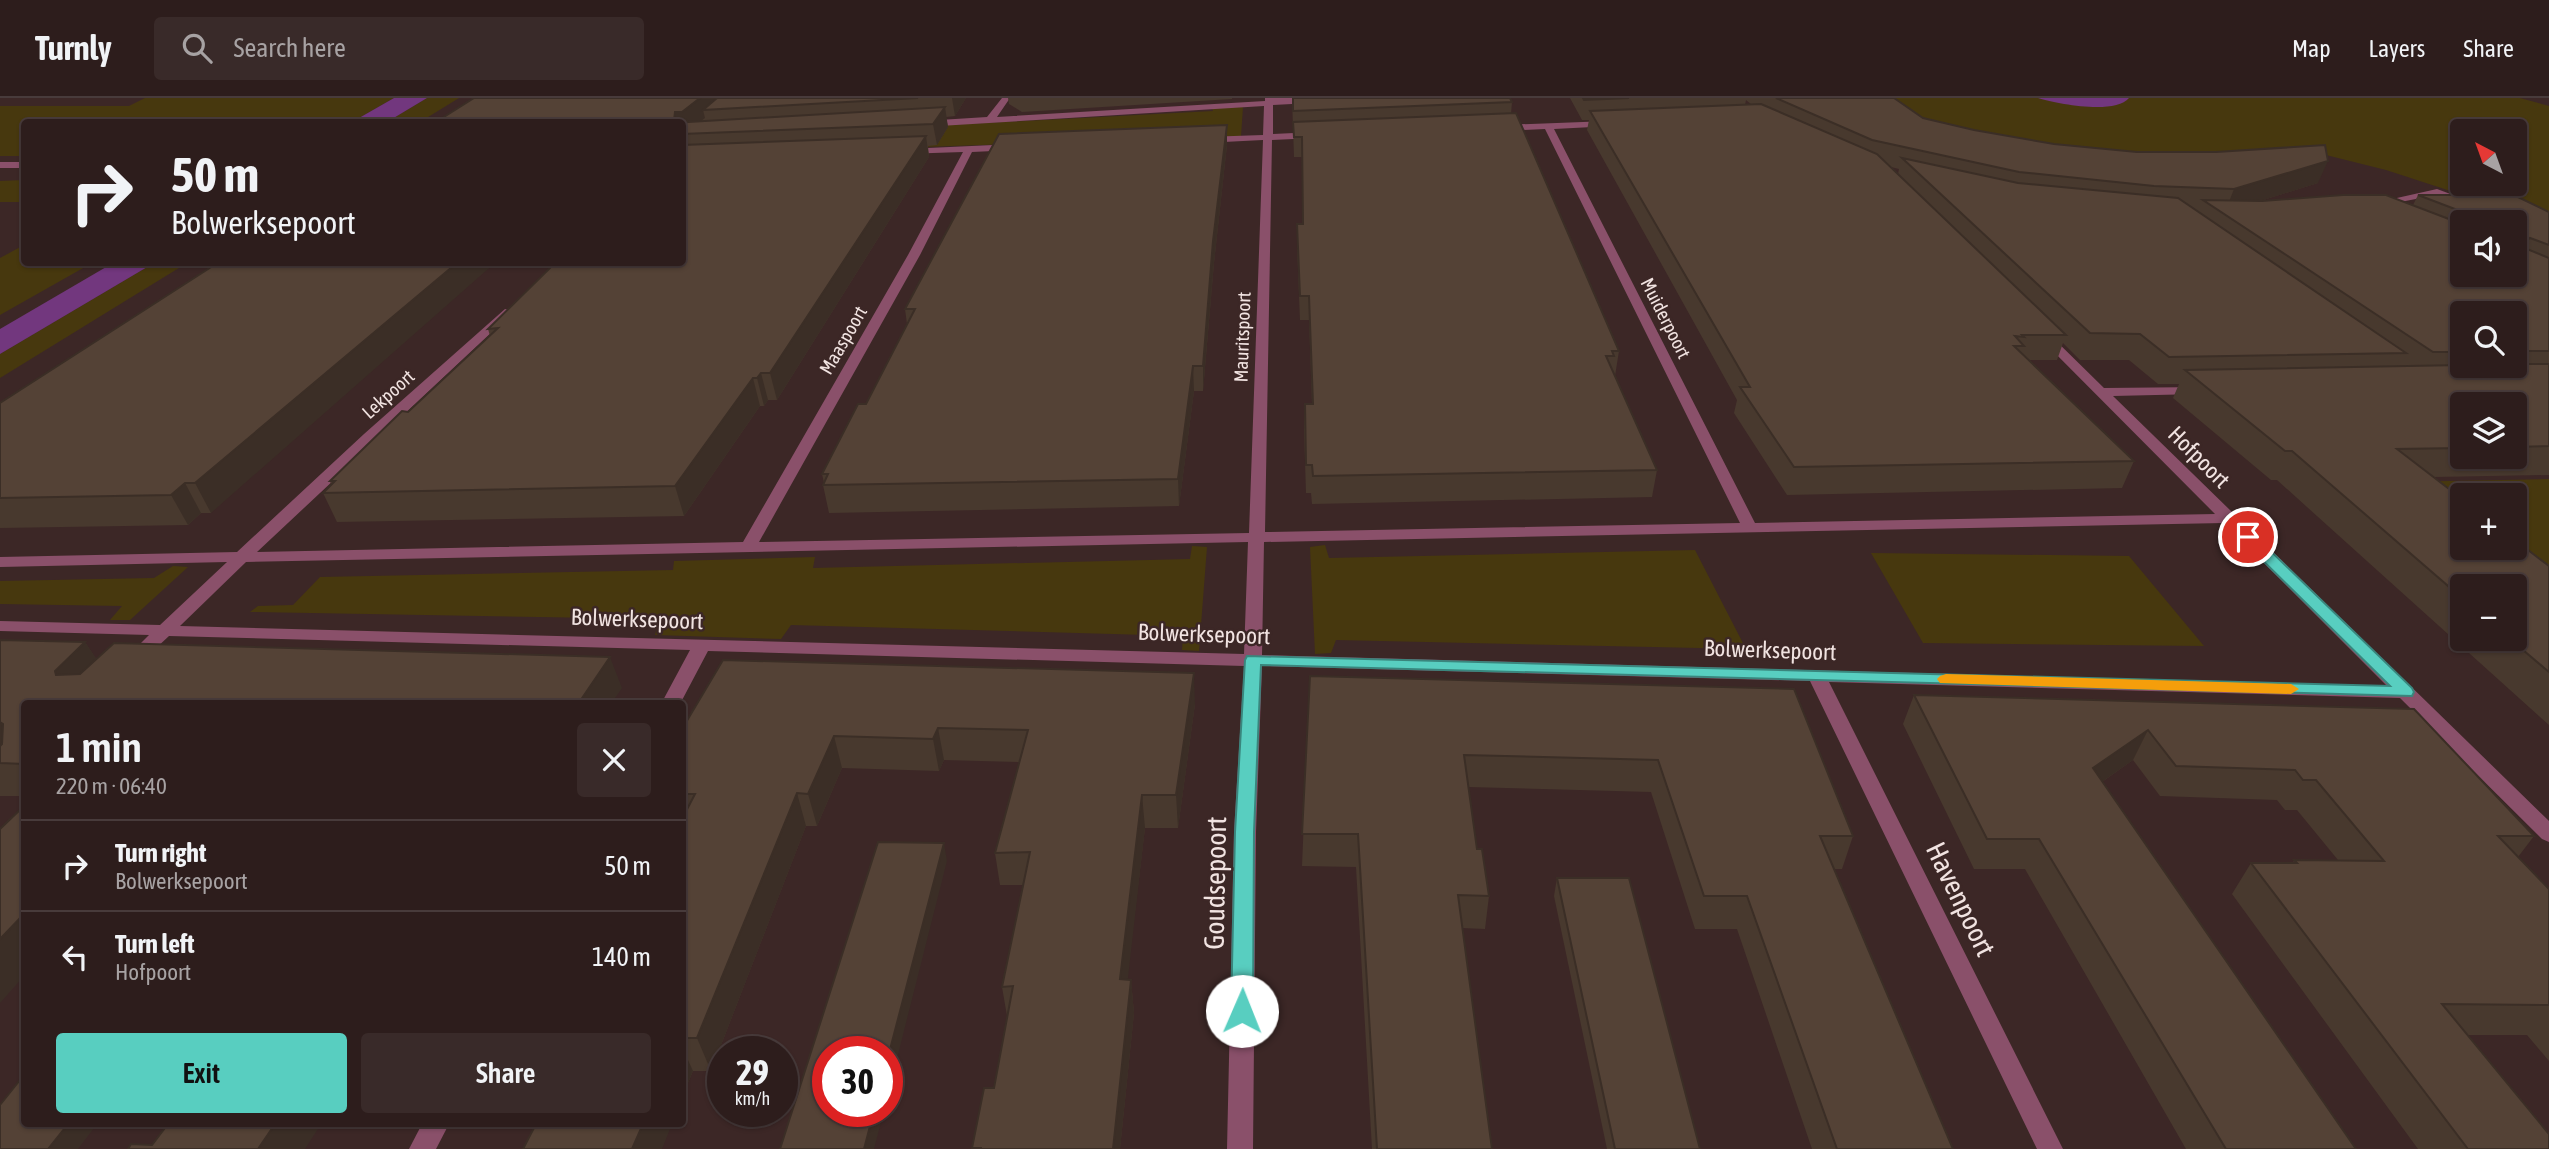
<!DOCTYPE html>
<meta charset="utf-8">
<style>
:root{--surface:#2d1d1c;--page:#392a29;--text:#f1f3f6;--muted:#a7a2a3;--line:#483b3b;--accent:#58cec0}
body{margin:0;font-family:"Asap Condensed",sans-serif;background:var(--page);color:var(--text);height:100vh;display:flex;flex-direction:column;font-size:26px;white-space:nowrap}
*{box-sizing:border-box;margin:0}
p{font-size:23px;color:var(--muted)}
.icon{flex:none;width:38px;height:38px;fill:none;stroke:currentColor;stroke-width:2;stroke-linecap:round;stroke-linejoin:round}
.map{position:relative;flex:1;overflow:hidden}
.details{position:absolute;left:21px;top:602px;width:665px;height:427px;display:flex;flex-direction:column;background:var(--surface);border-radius:7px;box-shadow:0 2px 5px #0004,0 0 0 2px var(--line)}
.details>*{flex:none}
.hud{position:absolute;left:21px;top:21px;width:665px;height:147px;border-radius:7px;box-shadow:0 2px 5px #0004,0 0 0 2px var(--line);background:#2d1d1c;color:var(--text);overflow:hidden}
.needle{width:46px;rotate:319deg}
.tools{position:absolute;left:2450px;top:21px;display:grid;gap:14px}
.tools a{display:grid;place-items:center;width:77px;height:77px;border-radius:7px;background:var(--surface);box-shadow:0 2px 5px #0004,0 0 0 2px var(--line);font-size:35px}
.speed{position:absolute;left:707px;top:938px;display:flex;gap:14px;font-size:35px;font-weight:700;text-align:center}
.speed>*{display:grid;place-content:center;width:91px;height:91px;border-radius:50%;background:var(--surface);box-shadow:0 2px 5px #0004,0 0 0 2px var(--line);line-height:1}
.speed small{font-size:18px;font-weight:400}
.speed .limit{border:10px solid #d22;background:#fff;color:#111}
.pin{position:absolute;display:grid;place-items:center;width:60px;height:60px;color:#fff;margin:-30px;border:4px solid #fff;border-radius:50%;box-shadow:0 2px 7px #0007}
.me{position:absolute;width:77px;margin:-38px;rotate:1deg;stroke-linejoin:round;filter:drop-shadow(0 0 5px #0008)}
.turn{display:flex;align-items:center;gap:24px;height:147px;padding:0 35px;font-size:32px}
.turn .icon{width:91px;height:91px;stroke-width:2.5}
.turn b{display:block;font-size:49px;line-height:60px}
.round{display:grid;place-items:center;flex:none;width:74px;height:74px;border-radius:7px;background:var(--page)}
.head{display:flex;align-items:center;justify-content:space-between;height:119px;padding:0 35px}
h1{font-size:42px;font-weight:600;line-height:52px}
.cta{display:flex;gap:14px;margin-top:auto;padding:14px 35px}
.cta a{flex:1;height:80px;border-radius:7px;background:var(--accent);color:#111;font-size:28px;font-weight:600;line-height:80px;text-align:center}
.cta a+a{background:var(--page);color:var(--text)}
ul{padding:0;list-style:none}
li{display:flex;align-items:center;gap:21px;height:91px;padding:0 35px;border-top:2px solid var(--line)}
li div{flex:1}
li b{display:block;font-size:26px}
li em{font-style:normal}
header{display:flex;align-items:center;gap:42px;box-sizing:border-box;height:98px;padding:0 35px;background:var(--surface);border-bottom:2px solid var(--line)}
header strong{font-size:33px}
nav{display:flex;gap:38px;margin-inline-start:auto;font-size:24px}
.search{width:490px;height:63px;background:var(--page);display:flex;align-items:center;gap:18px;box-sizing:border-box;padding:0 24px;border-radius:7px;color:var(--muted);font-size:26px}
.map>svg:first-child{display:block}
</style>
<header>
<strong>Turnly</strong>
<div class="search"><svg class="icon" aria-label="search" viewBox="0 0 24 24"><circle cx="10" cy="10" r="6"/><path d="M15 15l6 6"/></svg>Search here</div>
<nav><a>Map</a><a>Layers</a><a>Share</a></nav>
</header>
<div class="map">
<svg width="2549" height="1051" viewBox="0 0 2549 1051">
<rect width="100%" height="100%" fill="#3c2726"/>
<g fill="#47380e" fill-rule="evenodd">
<polygon points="145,0 394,0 352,24 24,24 24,58 0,58 0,8 129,8"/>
<polygon points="427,0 459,0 420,24 387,24"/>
<path d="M 1841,0 L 2520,0 L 2549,8 L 2549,125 L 2386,72 L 2306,52 L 2142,73 ZM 2462,33 L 2515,33 L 2515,86 L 2462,86 Z"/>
<polygon points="1243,9 1241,38 719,56 930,28 1213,13 1212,10"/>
<polygon points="24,82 24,104 0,104 0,83"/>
<polygon points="24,147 24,164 92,165 0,217 0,160"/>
<polygon points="154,165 187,165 0,280 0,256"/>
<polygon points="2549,381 2549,509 2515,450 2515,397 2462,397 2462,438 2396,384"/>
<polygon points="1325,447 1329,460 1695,452 1746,551 1336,542 1331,555 1315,556 1310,449"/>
<polygon points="1192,448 1207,449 1199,553 1182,552 1183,538 791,527 781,541 655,537 659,521 250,514 258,508 293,507 320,479 673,472 674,463 815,459 813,470 1190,461"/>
<polygon points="1871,455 2129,458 2204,548 1923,545"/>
<polygon points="173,468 188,469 130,522 110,522 122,508 0,506 0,483 154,480"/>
</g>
<g fill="#72377e">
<polygon points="394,0 427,0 387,24 352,24"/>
<path d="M 2038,0 L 2129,0 C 2115,17 2058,6 2038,0 Z"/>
<polygon points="113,165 154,165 0,256 0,231"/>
</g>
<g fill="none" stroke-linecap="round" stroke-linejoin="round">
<g fill="#8a506a" fill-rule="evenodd">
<path d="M 1002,0 L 1010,0 L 997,19 L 1265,3 L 1265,0 L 1353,0 L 1349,3 L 1273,7 L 1273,36 L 1315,34 L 1320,37 L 1315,40 L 1272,42 L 1265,434 L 1740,425 L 1545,31 L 1501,33 L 1496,30 L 1501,27 L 1609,23 L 1612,24 L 1612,28 L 1554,31 L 1755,425 L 2215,416 L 2037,237 L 2039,234 L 2047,234 L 2104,290 L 2204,289 L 2204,295 L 2199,296 L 2113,298 L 2549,723 L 2549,744 L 2542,741 L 2400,600 L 1829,584 L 2063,1051 L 2037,1051 L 1810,583 L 1262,568 L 1256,734 L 1253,1051 L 1227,1051 L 1234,734 L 1244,568 L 708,553 L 680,606 L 661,606 L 690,552 L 169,538 L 140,565 L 134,567 L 125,561 L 149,537 L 0,533 L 0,523 L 160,527 L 227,464 L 0,469 L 0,459 L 237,454 L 364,336 L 505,211 L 509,212 L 509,218 L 257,454 L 743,444 L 908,157 L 963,54 L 903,56 L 901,54 L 906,51 L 1015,46 L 1020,49 L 1015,52 L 972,54 L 920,157 L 759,444 L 1249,435 L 1263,42 L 1204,45 L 1199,42 L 1204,39 L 1263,37 L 1264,8 L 923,29 L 918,26 L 923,23 L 987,19 ZM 2224,425 L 2387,588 L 1262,557 L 1264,444 ZM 1248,444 L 1244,556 L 180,528 L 246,464 Z"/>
<rect x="0" y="64" width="24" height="6"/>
<polygon points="2437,91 2472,104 2467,107 2436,97 2375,109 2370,106"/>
<polygon points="422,1026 449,1026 436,1051 409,1051"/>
</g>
</g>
<g fill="#48392e" fill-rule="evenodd">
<polygon points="474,0 966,0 955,18 946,19 948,29 937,47 928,48 929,59 777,302 768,302 764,308 760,308 684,418 337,424 323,395 331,387 330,383 408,314 490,238 488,231 682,164 682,24"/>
<polygon points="1008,0 1232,0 1232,1 1022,14 1009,6"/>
<polygon points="1292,0 1512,4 1511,16 1619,253 1615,278 1657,372 1652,399 1312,406 1311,395 1306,395 1304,332 1305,306 1312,306 1309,222 1300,222 1297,148 1297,126 1303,126 1302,59 1294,59"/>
<path d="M 1570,0 L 1894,0 L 1923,20 L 1974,32 L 2054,46 L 2318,85 L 2260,103 L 2413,107 L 2418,97 L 2549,114 L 2549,377 L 2434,379 L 2549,468 L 2549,627 L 2277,382 L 2271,382 L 2173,300 L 2179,286 L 2158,286 L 2129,262 L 2080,262 L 2063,245 L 2057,262 L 2028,262 L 2134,363 L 2122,390 L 1787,397 L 1734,315 L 1737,302 L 1587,32 L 1589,22 L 1582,22 ZM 1746,2 L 1752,7 L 1745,7 ZM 1891,69 L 1899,71 L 1898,76 ZM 2462,124 L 2515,124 L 2462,177 ZM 2462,215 L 2515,215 L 2515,268 L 2462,268 ZM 2462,306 L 2515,306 L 2515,359 L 2462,359 ZM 2462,488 L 2515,541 L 2462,541 Z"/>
<polygon points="1227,47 1214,165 1203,293 1194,293 1179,408 829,415 823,387 824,385 822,376 866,306 907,226 905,211"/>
<polygon points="219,164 211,415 201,415 188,427 0,430 0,305"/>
<polygon points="0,542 85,544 96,561 622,590 24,606 24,698 0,698"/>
<polygon points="1310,578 1794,591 1853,738 1842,771 1834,771 1953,1051 1812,1051 1737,831 1695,831 1651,694 1468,689 1477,751 1489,798 1485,831 1462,830 1492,1051 1372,1051 1356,769 1302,768"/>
<polygon points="1914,597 2414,611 2534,738 2518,759 2549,791 2549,963 2527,937 2468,937 2549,1051 2418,1051 2232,796 2251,765 2293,765 2294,762 2338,762 2297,712 2285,712 2277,702 2160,698 2133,662 2102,684 2356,1051 2186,1051 2025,771 1974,771 1903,626"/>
<polygon points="1195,606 1178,730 1145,730 1127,881 1131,882 1134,915 1120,1051 972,1051 994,990 1007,918 1002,889 1023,787 1000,787 995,755 1019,664 944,662 939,673 842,670 817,728 806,728 711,973 693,973 682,999 682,631"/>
<polygon points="1557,780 1700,1051 1607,1051 1554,798"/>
</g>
<g fill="#3b2e26">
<polygon points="700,0 730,0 703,12 705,20 687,34 682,35 682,24 675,24 675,14"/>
<polygon points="952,0 966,0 955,18"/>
<polygon points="945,9 948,29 937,47 933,26"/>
<polygon points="1227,27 1227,47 1214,165 1203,293 1203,268 1213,143"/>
<polygon points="926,38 929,59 777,302 770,275"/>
<polygon points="2328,63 2318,85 2225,114 2234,91"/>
<polygon points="458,164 496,164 211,415 195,385"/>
<polygon points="1193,268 1194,293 1179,408 1178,381"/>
<polygon points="761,275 768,302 764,308 757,280"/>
<polygon points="753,280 760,308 684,418 675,388"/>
<polygon points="185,385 201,415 188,427 171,397"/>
<polygon points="85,544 106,575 56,577 55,573"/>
<polygon points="610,559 622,590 611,606 578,606"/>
<polygon points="1194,575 1195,606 1178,730 1176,697"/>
<polygon points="0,624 23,655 0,666"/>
<polygon points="938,630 944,662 939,673 933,641"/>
<polygon points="2148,632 2133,662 2079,700 2093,670"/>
<polygon points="834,638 842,670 817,728 808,696"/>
<polygon points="797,695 806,728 711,973 697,940"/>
<polygon points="1142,697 1145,730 1124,915 1120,881"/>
<polygon points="944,745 947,763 887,1000 887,963"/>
<polygon points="24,816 24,878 0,905 0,841"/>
<polygon points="1131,882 1134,915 1120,1051 1113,1051"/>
<polygon points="682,949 693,973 682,999"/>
<polygon points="874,1013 884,1013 874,1051 864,1051"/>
<polygon points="68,1026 97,1026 78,1051 48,1051"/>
<polygon points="275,1026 321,1026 305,1051 258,1051"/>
<polygon points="643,1026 672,1026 662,1051 632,1051"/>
</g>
<g fill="#544236" stroke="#3b2e26" stroke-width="2">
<polygon points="474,0 700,0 682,14 675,14 674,23 677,24 436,24"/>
<polygon points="717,0 918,0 703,12"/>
<polygon points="1293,0 1510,0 1512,4 1293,13"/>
<polygon points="1583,0 1629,0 1584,2"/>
<polygon points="1776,0 1894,0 1923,20 1974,32 2054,46 2137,54 2216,54 2325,47 2328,63 2234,91 2154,88 2019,74 1872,42"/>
<polygon points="1761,6 1877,56 2066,237 2022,237 2024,239 2015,238 2024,248 2014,248 2134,363 1794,369 1740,289 1750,289 1590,13"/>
<polygon points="945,9 933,26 682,36 682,26 688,24"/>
<polygon points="1516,15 1619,253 1612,253 1614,258 1606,258 1657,372 1313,378 1312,367 1306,367 1305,306 1313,306 1309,198 1300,198 1297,126 1303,126 1302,39 1294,39 1293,24"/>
<polygon points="1227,27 1213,143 1203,268 1193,268 1178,381 823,387 828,376 822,376 858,306 866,306 915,211 905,211 999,36"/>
<polygon points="926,38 770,275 761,275 757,280 753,280 675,388 323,395 335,383 330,383 402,313 408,314 498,230 488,231 556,164 682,164 682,47"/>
<polygon points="1902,60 2018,85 2178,100 2406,255 2169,259 2140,236 2090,235"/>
<polygon points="2343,97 2386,97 2462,126 2462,177 2515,177 2515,124 2477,124 2476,119 2418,97 2508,97 2518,99 2549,114 2549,147 2530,140 2526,143 2527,151 2549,160 2549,253 2515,253 2515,215 2462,215 2462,254 2433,254 2203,102 2262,103"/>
<polygon points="219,164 458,164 195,385 185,385 171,397 0,400 0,305"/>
<polygon points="2515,266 2549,266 2549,348 2515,349 2515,306 2462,306 2462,350 2397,351 2462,401 2462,450 2515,450 2515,442 2549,468 2549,574 2510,541 2515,541 2515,488 2462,488 2462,500 2292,353 2285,353 2185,272 2462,267 2515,268"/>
<polygon points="0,542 85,544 55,573 56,577 80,576 114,545 610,559 578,606 24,606 24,666 0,665 0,648 2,646 3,626 0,624"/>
<polygon points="723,562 1194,575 1176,697 1142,697 1120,881 1131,882 1113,1051 981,1051 981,1050 972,1050 984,990 994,990 1013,888 1002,889 1030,754 995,755 1028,632 938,630 933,641 834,638 808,696 797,695 697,940 682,940 682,721 695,696 682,696 682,631"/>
<polygon points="1310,578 1794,591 1853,738 1820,738 1953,1051 1837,1051 1747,798 1704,798 1658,662 1464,657 1477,751 1482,751 1489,798 1458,797 1492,1051 1377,1051 1358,736 1302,736"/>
<polygon points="1914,597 2414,611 2534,738 2498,738 2549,791 2549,907 2442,906 2549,1036 2549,1051 2468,1051 2251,765 2297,765 2294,762 2384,763 2316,682 2303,682 2295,672 2176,668 2148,632 2093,670 2356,1051 2226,1051 2039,741 1987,741"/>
<polygon points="24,708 24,816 0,841 0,731"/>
<polygon points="878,744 944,745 887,963 887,954 828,954 828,1013 874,1013 864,1051 780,1051"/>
<polygon points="1557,780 1629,780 1700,1051 1615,1051"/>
<polygon points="24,977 24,1026 68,1026 48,1051 0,1051 0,1007"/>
<polygon points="168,1026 275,1026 258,1051 128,1051 131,1046 152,1047"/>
<polygon points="536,1026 643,1026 632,1051 523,1051"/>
</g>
<polygon fill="#58cec0" stroke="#39867d" stroke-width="2" points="2248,435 2253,436 2412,590 2414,594 2412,598 1261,567 1254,734 1253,913 1250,920 1242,922 1234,920 1231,913 1235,734 1245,562 1247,558 2390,588 2242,442 2240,439 2242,436"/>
<polygon fill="#f59e0b" points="1946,576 2291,586 2299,591 2291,596 1940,585 1937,581 1940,578"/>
<g text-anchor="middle" stroke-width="5" stroke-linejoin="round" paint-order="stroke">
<g font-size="19" fill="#f1e3e1" stroke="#3c2726">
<text transform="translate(1666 220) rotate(63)" y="7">Muiderpoort</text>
<text transform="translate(1242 239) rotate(-88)" y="7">Mauritspoort</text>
<text transform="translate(843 242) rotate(-60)" y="7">Maaspoort</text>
<text transform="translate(388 296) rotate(-42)" y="7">Lekpoort</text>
</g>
<g font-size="23" fill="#f1e3e1" stroke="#3c2726">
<text transform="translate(2199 359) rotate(45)" y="8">Hofpoort</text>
<text transform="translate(637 521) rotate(2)" y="8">Bolwerksepoort</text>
<text transform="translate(1204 536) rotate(2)" y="8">Bolwerksepoort</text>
<text transform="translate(1770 552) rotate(2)" y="8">Bolwerksepoort</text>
</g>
<g font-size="28" fill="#f1e3e1" stroke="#3c2726">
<text transform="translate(1215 785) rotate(-89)" y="10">Goudsepoort</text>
<text transform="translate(1961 801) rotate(64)" y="10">Havenpoort</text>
</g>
</g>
</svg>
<div class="tools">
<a><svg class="needle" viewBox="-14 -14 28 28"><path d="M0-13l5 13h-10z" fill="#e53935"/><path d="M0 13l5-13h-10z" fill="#a7a2a3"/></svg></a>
<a><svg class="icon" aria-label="sound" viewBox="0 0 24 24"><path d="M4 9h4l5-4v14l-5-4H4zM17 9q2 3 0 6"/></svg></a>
<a><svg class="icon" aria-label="search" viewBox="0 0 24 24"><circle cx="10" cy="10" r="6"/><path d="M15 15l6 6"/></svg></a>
<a><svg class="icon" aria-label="layers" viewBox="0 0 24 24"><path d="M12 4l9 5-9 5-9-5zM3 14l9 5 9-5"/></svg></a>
<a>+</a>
<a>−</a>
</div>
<div class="speed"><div>29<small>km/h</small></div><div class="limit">30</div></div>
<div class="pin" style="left:2248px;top:439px;background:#d93025"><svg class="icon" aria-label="arrive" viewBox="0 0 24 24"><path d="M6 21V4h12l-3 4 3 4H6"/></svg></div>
<svg class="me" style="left:1242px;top:913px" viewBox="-20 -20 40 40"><circle r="19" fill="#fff"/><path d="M0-13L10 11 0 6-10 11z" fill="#58cec0"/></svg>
<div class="hud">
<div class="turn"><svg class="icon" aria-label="right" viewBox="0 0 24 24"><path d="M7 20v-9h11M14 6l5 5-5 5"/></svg><div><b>50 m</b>Bolwerksepoort</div></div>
</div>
<section class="details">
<div class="head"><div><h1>1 min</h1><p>220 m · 06:40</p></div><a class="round"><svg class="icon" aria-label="close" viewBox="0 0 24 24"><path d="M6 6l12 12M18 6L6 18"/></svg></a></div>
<ul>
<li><svg class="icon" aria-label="right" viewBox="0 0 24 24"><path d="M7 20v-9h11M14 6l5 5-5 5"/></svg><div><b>Turn right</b><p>Bolwerksepoort</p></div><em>50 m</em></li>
<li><svg class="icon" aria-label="left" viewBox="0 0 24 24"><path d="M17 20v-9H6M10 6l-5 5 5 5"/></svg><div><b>Turn left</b><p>Hofpoort</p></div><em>140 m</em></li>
</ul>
<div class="cta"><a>Exit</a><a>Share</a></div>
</section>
</div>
